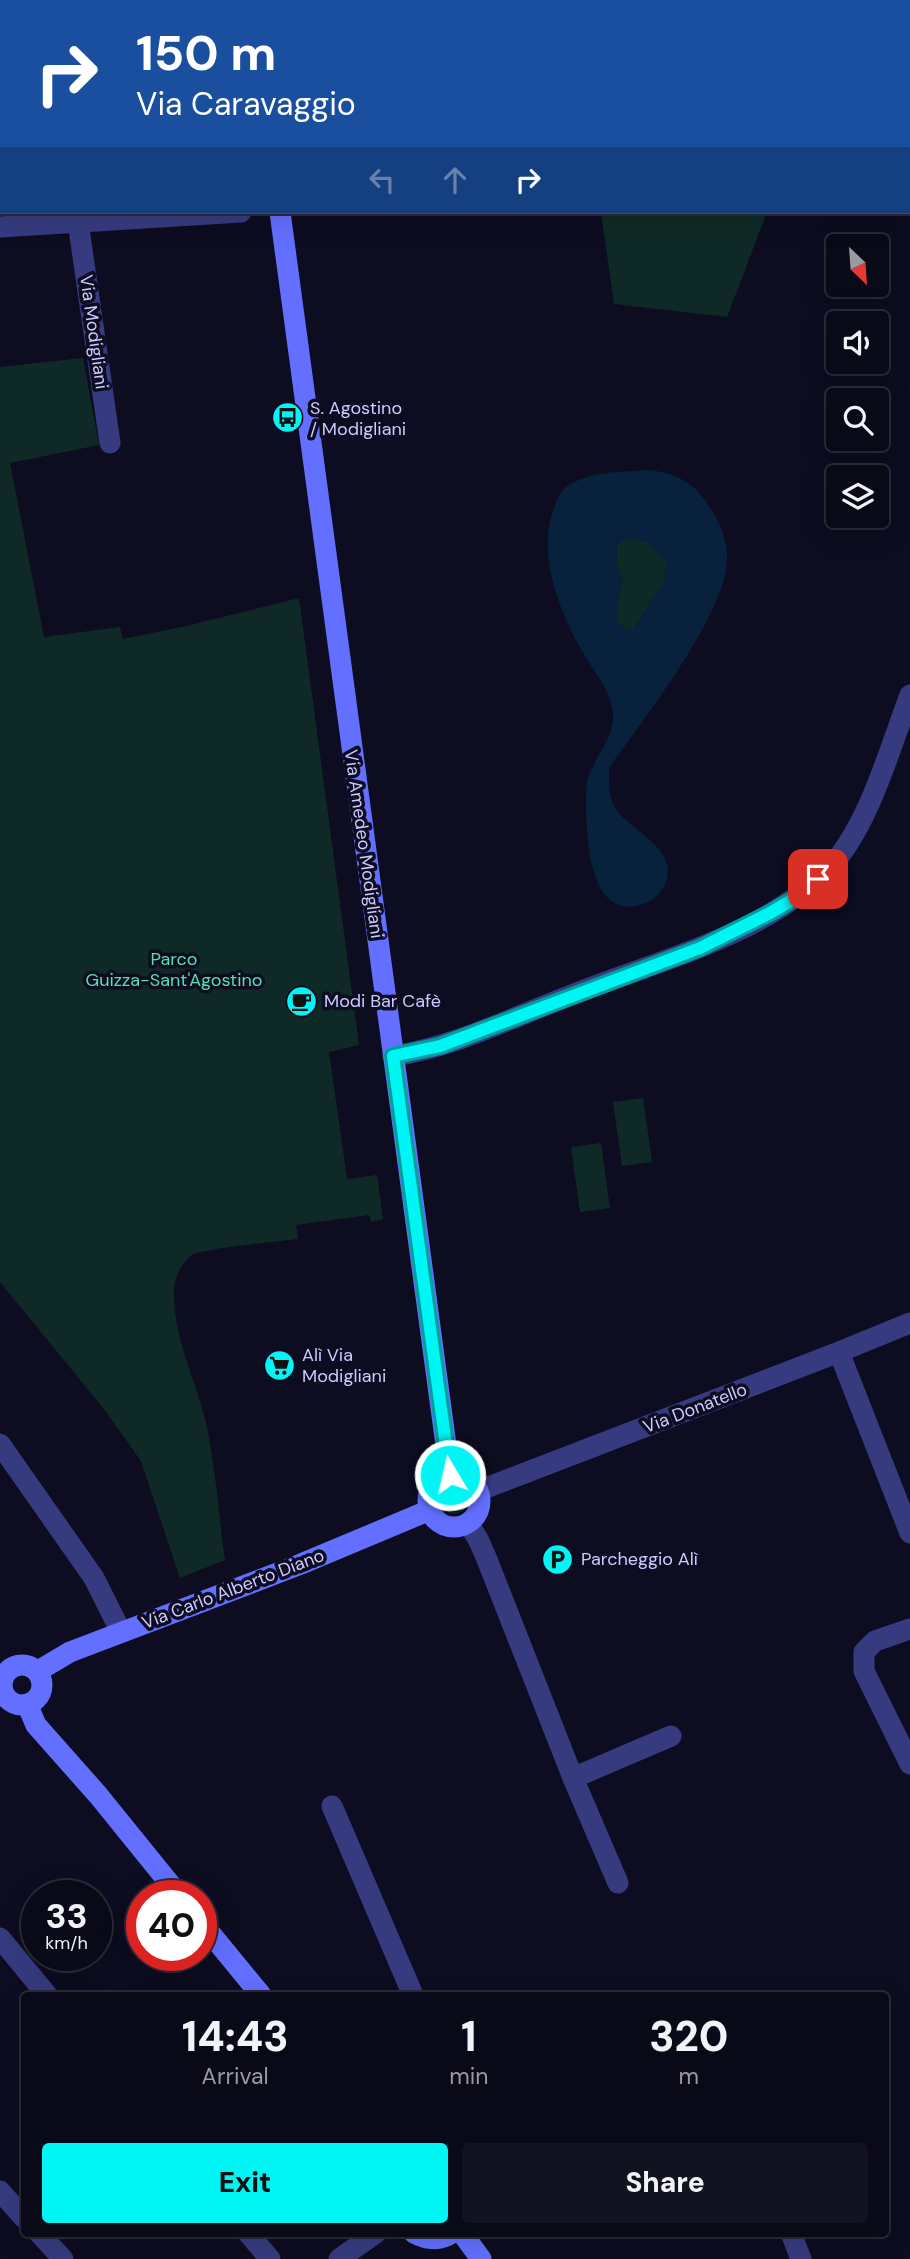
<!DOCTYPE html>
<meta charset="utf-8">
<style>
:root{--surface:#0a0918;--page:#131221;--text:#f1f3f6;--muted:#999aa2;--line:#2a2a37;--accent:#00f6f4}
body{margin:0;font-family:"DM Sans",sans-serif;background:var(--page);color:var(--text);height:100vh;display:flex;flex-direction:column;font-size:26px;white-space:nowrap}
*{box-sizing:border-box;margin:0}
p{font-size:23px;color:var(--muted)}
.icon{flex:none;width:38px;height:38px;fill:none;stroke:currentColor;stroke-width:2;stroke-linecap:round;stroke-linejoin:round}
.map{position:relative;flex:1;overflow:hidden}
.sheet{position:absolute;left:21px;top:1992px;width:868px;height:245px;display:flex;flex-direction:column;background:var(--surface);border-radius:7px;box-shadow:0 7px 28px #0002,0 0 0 2px var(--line)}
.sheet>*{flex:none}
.hud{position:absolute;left:0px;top:0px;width:910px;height:214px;box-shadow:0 7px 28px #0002,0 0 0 2px var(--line);background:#1a4fa0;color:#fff;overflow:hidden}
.needle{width:46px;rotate:155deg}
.tools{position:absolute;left:826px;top:234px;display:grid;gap:14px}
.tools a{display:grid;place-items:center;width:63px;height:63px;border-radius:7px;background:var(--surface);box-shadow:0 7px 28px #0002,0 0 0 2px var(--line);font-size:35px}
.speed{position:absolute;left:21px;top:1880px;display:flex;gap:14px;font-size:35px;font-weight:700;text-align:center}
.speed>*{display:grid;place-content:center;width:91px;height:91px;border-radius:50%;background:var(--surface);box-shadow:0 7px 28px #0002,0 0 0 2px var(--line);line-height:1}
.speed small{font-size:18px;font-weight:400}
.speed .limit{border:10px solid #d22;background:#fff;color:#111}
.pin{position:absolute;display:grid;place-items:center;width:60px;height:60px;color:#fff;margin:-30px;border-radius:14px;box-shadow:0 4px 10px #0006}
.me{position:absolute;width:77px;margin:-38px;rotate:351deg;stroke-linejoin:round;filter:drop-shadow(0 0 5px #0008)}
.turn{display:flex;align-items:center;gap:24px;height:147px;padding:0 21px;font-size:32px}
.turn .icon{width:91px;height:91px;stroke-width:2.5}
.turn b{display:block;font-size:49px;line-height:60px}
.lanes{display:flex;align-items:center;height:66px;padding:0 21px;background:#0003;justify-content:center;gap:35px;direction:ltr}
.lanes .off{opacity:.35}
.eta{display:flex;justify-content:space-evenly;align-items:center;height:119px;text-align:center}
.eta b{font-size:42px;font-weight:800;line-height:49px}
.action{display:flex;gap:14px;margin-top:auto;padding:14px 21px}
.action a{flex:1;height:80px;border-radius:7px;background:var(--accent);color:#111;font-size:28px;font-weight:800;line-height:80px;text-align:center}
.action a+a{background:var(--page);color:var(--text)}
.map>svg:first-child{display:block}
</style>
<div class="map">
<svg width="910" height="2259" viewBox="0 0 910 2259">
<rect width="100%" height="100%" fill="#0d0c20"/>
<g fill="#0f2a26">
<polygon points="601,212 767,212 727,317 614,304"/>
<path d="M 83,358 L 99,445 L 10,463 L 44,637 L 120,627 L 123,639 L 186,626 L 299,598 L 359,1045 L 329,1052 L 347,1179 L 377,1175 L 383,1219 L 371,1222 L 369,1215 L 296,1225 L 298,1239 C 282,1241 200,1249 192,1255 C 181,1263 174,1278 174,1292 C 173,1341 199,1385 208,1432 C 216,1474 219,1518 225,1560 L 180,1578 L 141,1461 L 104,1409 L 0,1282 L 0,367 Z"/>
<polygon points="626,538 647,542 667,562 664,581 633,630 623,629 618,621 618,600 623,578 616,564 617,544"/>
<polygon points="643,1098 652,1162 622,1166 613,1102"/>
<polygon points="601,1143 610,1208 580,1212 571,1147"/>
<circle cx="454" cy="1501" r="13"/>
</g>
<path fill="#08213d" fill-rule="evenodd" d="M 648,470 C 675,472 695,483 709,506 C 720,522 728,540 727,561 C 724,617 643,720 609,768 C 609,782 608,798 616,809 C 631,831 674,846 667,878 C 664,890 655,900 643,904 C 588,923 586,833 586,801 C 586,793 586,783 589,775 C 598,752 618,733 612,707 C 608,687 592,669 582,651 C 558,609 536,552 555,505 C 557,499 561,491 566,487 C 588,471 622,472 648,470 ZM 626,538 L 647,542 L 667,562 L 664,581 L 633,630 L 623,629 L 618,621 L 618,600 L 623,578 L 616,564 L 617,544 Z"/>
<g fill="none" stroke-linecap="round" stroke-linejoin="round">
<g stroke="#363b80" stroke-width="21">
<polyline points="712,2 712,0"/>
<polyline points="0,18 2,20"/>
<polyline points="908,74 910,75"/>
<polyline points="78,222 110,443"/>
<polyline points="0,227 241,212"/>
<path d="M 393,1056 C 455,1047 515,1016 574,994 C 659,960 770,934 833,864 C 870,821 890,748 910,695"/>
<polyline points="839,1352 910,1533"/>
<polyline points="0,1444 94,1578 121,1632"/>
<polyline points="478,1491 839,1352 910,1323"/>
<polyline points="468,1523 478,1539 486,1557 573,1778 618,1883"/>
<polyline points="910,1629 875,1641 864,1652 864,1671 910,1764"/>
<polyline points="573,1778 671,1736"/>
<polyline points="332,1806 413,1995"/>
<polyline points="0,1938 47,1995"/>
<polyline points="0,2191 24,2218"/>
<polyline points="39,2233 63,2259"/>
<polyline points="248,2233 270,2259"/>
<polyline points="791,2233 801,2259"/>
<polyline points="339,2259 376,2233"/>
</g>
<g stroke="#626fff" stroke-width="21">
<polyline points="252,0 252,2"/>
<polyline points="280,212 450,1475"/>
<circle cx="454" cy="1501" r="26"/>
<circle cx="22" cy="1685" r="20"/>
<polyline points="38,1671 70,1652 301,1564 430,1510"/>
<polyline points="27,1704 36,1725 98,1795 179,1895"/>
<polyline points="201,1922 261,1995"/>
<path d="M 414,2233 C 427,2240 440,2241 452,2233"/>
<polyline points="462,2233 481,2259"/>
</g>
</g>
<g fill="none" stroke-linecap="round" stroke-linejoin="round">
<defs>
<polyline id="route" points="450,1475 393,1056 440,1046 700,948 770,913 802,894 818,879"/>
</defs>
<use href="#route" stroke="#00a09f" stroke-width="18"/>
<use href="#route" stroke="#00f6f4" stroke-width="12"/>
</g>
<defs>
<symbol id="bus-disc" viewBox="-11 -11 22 22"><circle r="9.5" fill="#00f6f4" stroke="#0d0c20"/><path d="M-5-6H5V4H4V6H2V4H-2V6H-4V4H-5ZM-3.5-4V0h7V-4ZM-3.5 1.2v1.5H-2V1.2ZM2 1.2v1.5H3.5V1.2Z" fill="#111"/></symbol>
<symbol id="cafe-disc" viewBox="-11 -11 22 22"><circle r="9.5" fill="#00f6f4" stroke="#0d0c20"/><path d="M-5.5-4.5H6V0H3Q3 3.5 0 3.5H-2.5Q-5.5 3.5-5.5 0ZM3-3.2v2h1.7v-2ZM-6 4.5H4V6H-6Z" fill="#111"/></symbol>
<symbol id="supermarket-disc" viewBox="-11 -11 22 22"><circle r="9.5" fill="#00f6f4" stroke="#0d0c20"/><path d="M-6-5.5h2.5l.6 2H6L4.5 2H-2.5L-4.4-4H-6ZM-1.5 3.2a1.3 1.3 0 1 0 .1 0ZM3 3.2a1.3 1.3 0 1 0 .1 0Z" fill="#111"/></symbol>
<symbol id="parking-disc" viewBox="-11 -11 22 22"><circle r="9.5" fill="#00f6f4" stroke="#0d0c20"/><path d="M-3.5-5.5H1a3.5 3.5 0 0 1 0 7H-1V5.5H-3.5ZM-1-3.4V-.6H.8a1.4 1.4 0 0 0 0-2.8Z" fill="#111"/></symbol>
</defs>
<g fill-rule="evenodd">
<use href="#bus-disc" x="270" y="400" width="35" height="35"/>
<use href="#cafe-disc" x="284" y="984" width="35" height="35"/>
<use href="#supermarket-disc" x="262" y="1348" width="35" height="35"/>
<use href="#parking-disc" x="540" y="1542" width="35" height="35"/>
</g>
<g text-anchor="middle" stroke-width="7" stroke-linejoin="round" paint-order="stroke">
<g font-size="18" fill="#cbcbff" stroke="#0d0c20">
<text transform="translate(94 332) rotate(82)" y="6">Via Modigliani</text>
<text transform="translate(364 844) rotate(82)" y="6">Via Amedeo Modigliani</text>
<text transform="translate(695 1408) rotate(-21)" y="6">Via Donatello</text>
<text transform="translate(233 1589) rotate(-21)" y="6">Via Carlo Alberto Diano</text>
</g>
<g font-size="18" fill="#cbcbff" stroke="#0d0c20" text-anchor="start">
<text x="310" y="414">S. Agostino<tspan x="310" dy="21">/ Modigliani</tspan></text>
<text x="324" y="1007">Modi Bar Cafè</text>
<text x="302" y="1361">Alì Via<tspan x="302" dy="21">Modigliani</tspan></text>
<text x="581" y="1565">Parcheggio Alì</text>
</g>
<g font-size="18" fill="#55e1af" stroke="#0d0c20">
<text x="174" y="965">Parco<tspan x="174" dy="21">Guizza-Sant'Agostino</tspan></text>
</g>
</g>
</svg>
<div class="tools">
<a><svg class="needle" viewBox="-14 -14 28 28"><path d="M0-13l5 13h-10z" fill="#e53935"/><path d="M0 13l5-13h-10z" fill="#999aa2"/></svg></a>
<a><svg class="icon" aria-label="sound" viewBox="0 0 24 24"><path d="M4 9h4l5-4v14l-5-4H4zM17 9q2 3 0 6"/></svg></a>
<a><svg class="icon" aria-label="search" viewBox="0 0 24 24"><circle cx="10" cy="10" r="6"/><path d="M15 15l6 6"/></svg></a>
<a><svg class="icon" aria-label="layers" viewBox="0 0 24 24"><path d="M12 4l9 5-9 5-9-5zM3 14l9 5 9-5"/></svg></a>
</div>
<div class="speed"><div>33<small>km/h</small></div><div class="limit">40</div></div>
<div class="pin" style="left:818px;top:879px;background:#d93025"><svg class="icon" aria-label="arrive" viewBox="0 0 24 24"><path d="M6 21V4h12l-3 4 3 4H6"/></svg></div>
<svg class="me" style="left:450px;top:1475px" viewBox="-20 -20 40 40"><circle r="17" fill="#00f6f4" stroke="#fff" stroke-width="3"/><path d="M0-11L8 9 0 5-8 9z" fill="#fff"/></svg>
<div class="hud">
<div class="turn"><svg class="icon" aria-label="right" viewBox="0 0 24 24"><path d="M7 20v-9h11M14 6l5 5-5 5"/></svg><div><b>150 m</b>Via Caravaggio</div></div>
<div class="lanes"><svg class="icon off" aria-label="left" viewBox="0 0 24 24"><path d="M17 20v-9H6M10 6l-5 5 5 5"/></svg><svg class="icon off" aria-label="ahead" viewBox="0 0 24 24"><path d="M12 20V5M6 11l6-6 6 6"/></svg><svg class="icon" aria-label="right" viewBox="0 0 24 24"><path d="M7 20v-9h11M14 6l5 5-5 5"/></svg></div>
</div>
<section class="sheet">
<div class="eta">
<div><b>14:43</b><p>Arrival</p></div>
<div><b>1</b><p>min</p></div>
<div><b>320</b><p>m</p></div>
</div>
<div class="action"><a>Exit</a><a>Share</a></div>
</section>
</div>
